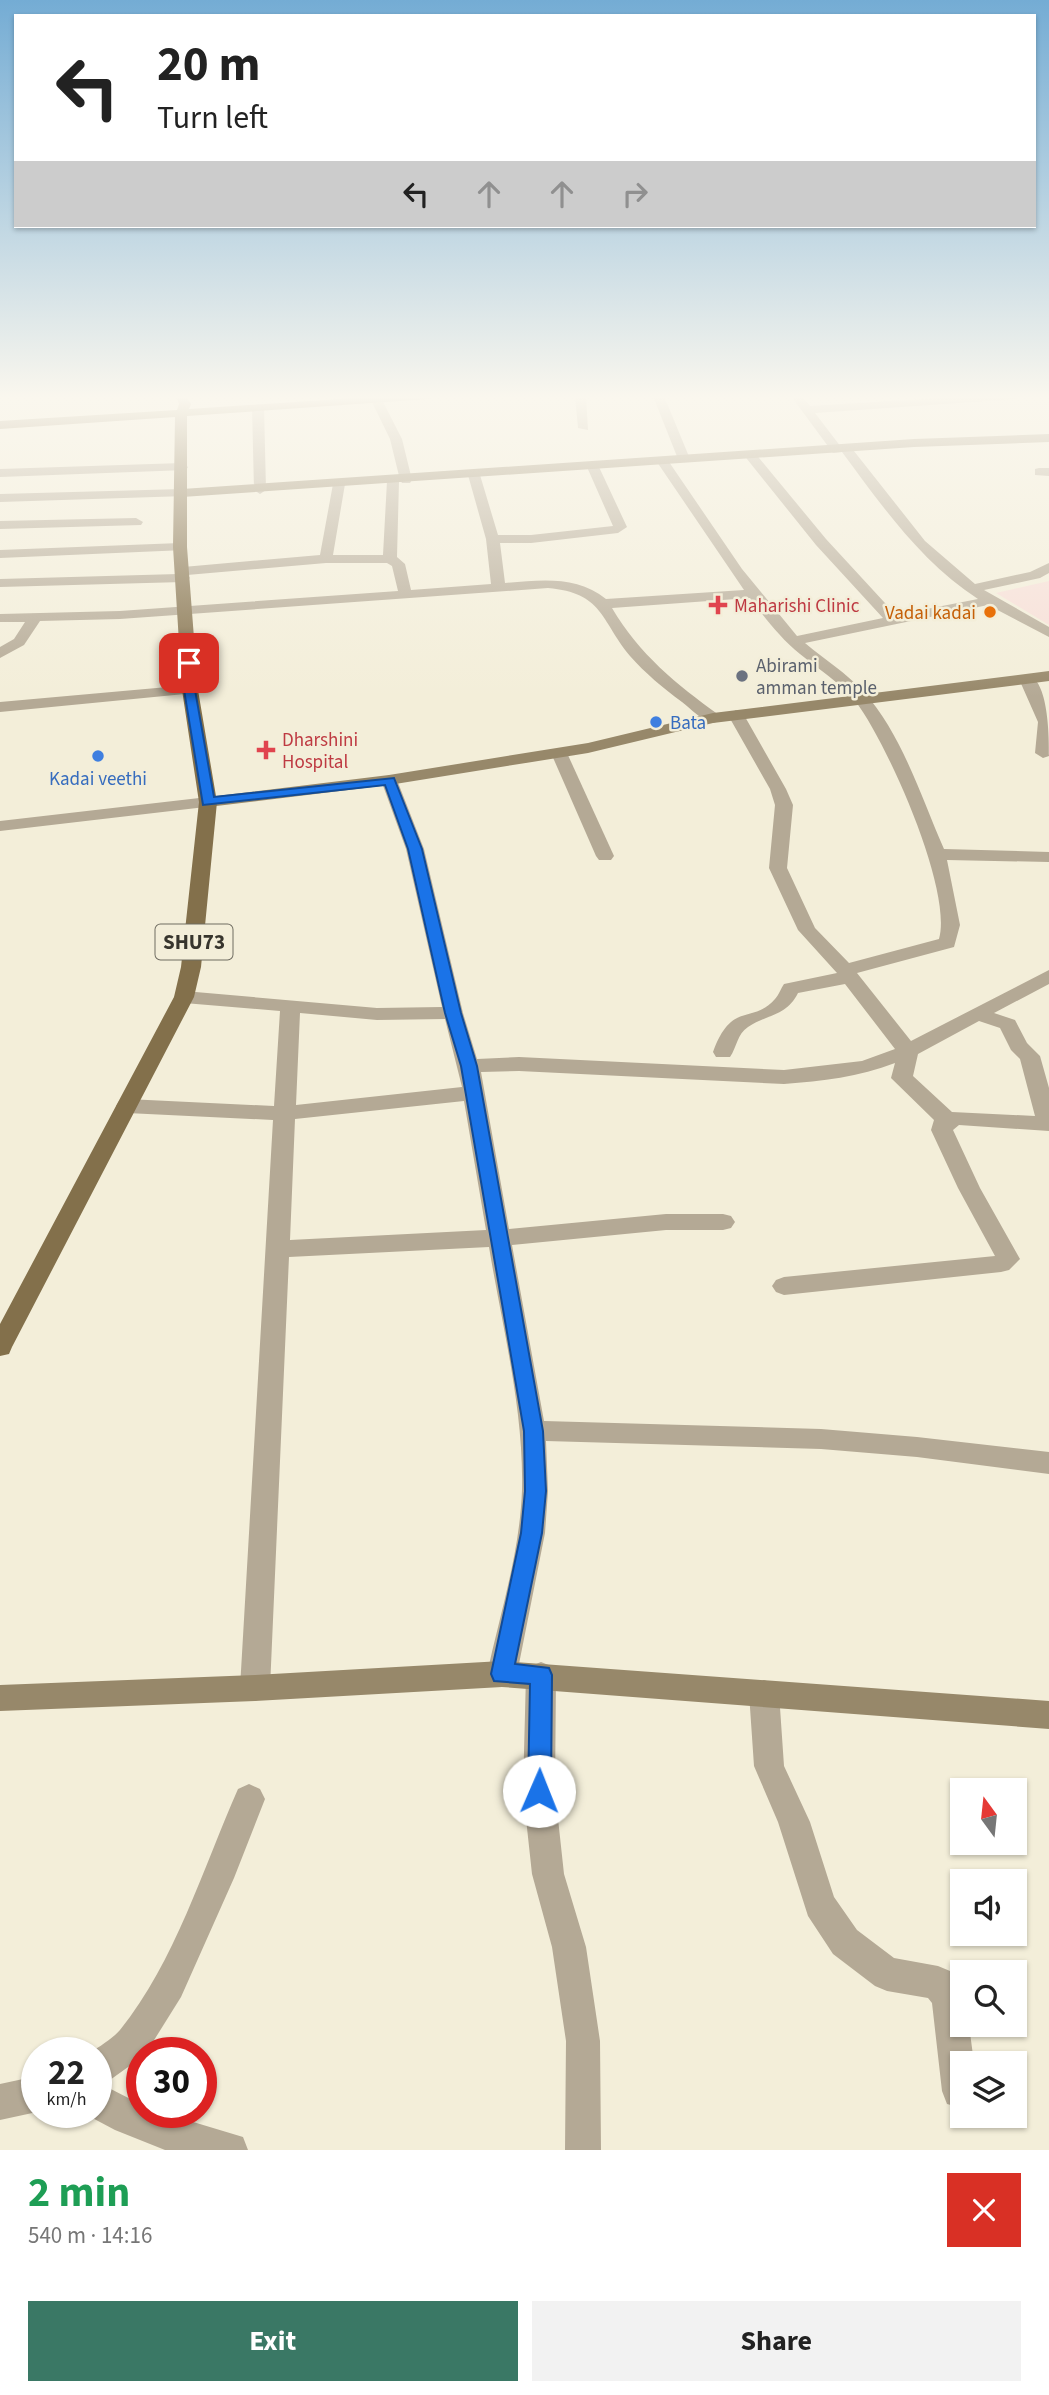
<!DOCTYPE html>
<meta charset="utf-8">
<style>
:root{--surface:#fff;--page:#f2f2f2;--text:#222;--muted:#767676;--accent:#3a7865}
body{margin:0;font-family:"Source Sans 3",sans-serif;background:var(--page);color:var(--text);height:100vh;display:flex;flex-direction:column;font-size:26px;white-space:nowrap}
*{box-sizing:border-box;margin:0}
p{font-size:23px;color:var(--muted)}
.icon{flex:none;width:38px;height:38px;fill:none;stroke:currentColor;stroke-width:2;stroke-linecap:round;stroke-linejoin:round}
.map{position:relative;height:2150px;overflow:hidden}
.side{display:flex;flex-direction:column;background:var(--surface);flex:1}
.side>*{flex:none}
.hud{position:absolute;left:14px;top:14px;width:1022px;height:214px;border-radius:0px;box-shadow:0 2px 5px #0004;background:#fff;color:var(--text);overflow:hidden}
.needle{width:46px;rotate:345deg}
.controls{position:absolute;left:950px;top:1778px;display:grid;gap:14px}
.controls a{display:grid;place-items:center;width:77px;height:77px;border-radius:0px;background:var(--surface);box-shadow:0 2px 5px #0004;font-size:35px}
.speed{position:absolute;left:21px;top:2037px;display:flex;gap:14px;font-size:35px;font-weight:700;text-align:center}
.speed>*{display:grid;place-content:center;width:91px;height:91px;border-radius:50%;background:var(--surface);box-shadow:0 2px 5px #0004;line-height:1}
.speed small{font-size:18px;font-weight:400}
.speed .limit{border:10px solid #d22;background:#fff;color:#111}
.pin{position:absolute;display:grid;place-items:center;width:60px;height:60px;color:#fff;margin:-30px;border-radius:14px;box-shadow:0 4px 10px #0006}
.me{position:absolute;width:77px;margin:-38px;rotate:1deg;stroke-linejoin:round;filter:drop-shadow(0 0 5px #0008)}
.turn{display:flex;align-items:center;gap:24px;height:147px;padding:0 28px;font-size:32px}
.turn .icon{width:91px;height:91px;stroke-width:2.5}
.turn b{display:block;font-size:49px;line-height:60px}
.lanes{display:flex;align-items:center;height:66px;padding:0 28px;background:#0003;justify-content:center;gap:35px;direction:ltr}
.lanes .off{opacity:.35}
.round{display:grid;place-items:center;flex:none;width:74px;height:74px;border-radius:0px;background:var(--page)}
.summary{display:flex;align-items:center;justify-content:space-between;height:119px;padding:0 28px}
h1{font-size:42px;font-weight:700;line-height:52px;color:#1e9e55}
.action{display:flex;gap:14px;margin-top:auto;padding:14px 28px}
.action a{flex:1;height:80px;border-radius:0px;background:var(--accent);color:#fff;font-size:28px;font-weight:700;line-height:80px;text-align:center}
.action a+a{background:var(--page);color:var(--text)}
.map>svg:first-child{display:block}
</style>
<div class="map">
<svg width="1049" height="2150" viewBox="0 0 1049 2150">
<rect width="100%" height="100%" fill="#f3eed9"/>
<polygon fill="#f7ded7" points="1049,581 1049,625 996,593"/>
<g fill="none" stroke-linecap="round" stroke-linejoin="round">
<g fill="#b4a995" fill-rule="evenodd">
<polygon points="372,396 380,396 402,439 412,480 410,483 402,483 400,480 390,439 370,398"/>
<polygon points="575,396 586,396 588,430 578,428"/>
<polygon points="653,396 664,396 690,459 688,462 678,459"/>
<path d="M 791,396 L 802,396 L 810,406 L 971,396 L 1022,396 L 1016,399 L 815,413 L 841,447 L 850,446 L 925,541 L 975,584 L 1030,572 L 1049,563 L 1049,573 L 1040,578 L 984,590 L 1049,627 L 1049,637 L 988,605 L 805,643 C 824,659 846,673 863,691 C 902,734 921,797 944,849 L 1049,852 L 1049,862 L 947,860 L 960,925 L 954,947 L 857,973 L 911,1041 L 1049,970 L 1049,984 L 994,1013 L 1015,1020 L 1027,1043 L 1040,1056 L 1049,1088 L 1049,1131 L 959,1125 L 953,1130 L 980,1188 L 1020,1259 L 1009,1270 L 1001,1272 L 784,1295 L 776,1292 L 772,1286 L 776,1280 L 784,1277 L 995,1256 L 958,1188 L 931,1130 L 934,1120 L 891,1078 L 895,1063 C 859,1077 822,1081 784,1084 L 519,1071 L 481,1072 L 509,1229 L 666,1214 L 723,1214 L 731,1216 L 735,1222 L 731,1228 L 723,1230 L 666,1230 L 512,1245 L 544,1421 L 821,1429 L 917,1437 L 1049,1452 L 1049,1474 L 917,1457 L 821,1449 L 546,1441 L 548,1491 L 545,1533 L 517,1674 L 512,1683 L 502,1687 L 492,1683 L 487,1674 C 500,1614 520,1552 522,1490 C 524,1409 502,1326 489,1247 L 289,1257 L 270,1688 L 266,1697 L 255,1701 L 244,1697 L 240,1688 L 273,1120 L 127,1113 L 119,1111 L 116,1106 L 119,1101 L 127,1099 L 274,1106 L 280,1011 L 184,1003 L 177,1001 L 174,997 L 177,993 L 184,991 L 377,1008 L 442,1007 L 406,849 L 381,780 L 389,775 L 397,780 L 424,849 L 463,1013 L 477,1059 L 519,1057 L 784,1070 L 862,1061 L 895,1049 L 845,984 L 798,993 C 786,1017 767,1014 748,1027 C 737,1034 737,1047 730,1057 L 716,1057 L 713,1052 C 732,1000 752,1025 775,999 C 779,995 781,988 784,984 L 837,973 L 798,930 L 769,868 L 775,805 L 770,789 L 728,715 L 736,710 L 744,715 L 786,789 L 793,805 L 787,868 L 815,928 L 849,963 L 939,939 C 953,890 887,743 856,702 C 841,683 818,669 800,654 C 780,638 765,618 750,598 L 612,608 C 639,654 676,684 719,715 L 721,718 L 719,721 L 713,723 C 701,720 691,709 682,702 C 663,688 645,673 630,656 C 600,619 603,593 548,588 L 120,619 L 40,621 L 24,645 L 0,658 L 0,647 L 14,639 L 25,622 L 0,622 L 0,614 L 120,611 L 398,591 L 392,566 L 387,563 L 326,563 L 187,575 L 190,578 L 183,582 L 0,587 L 0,579 L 178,574 L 176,571 L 183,567 L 320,555 L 333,484 L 339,480 L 345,484 L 333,555 L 383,555 L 387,481 L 393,477 L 399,481 L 397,557 L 405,564 L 411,590 L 491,584 L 486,539 L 468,475 L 470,472 L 474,471 L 480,475 L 498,535 L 531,535 L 613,526 L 587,467 L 593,463 L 599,467 L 627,527 L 618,533 L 531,543 L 500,543 L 505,583 C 540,580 577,575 606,599 L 744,590 L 657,462 L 663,458 L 667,459 L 742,569 L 797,636 L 883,618 L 816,545 L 747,459 L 745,456 L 751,452 L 755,453 L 826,539 L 896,615 L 978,599 C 921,562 882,506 842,452 L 833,453 ZM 300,1013 L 377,1020 L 445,1019 L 462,1087 L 296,1105 ZM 979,1021 L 1000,1028 L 1011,1050 L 1020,1059 L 1035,1116 L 952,1112 L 913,1076 L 918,1054 ZM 464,1101 L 486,1230 L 290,1240 L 295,1119 Z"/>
<polygon points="258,404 264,407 266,490 260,494 254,490 252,407"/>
<polygon points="182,463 188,467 186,470 0,477 0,469"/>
<polygon points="1039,468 1049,468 1049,476 1035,475 1035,469"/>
<polygon points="182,489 188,493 186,496 0,502 0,494"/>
<polygon points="136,518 143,522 141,525 0,529 0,521"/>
<polygon points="180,543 187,547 185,550 0,558 0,550"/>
<path d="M 1027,674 C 1049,680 1049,737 1049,756 L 1043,758 L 1035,753 L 1038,722 L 1019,679 Z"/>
<polygon points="190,685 195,687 198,690 195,693 0,712 0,702"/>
<polygon points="559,748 567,753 614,856 611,860 599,860 596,856 551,753"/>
<polygon points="208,797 214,798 217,802 214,806 0,831 0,821"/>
<polygon points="541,1662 551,1666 556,1675 555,1791 564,1874 586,1947 600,2041 601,2150 565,2150 566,2041 552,1947 532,1874 523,1791 526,1675 531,1666"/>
<polygon points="764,1680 775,1684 779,1693 784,1766 810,1822 834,1897 857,1930 894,1958 938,1966 950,1971 962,1991 962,2025 969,2025 974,2063 962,2063 962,2108 947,2104 942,2091 932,2003 928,1998 887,1991 875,1986 833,1954 808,1916 778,1822 754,1766 749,1693 753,1684"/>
<path d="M 249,1784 L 260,1789 L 265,1799 L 234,1878 L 181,1997 L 146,2053 L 142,2053 L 142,2057 L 103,2085 L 142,2105 L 142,2112 L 160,2112 L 243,2137 L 248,2150 L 165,2150 L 115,2130 L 83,2113 L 96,2112 L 96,2053 L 90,2053 C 100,2046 112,2039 120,2030 C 175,1962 203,1868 238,1789 Z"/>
<polygon points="37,2076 37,2112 0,2120 0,2084"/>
</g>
<g fill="#97886a" fill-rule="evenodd">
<polygon points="1049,434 1049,442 914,447 182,497 176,493 182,489 914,439"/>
<polygon points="1049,671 1049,681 713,723 588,753 389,785 208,807 199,802 208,797 389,775 588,743 713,713"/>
<polygon points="502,1661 1049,1701 1049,1729 502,1687 255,1701 0,1711 0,1685 255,1675"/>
</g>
<polygon fill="#83704b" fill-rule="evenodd" points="176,396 186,396 191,404 189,409 384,396 434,396 428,399 187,416 187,547 198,690 217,802 201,967 194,997 12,1347 9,1354 0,1356 0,1324 174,997 181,967 199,802 182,690 173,547 175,417 0,429 0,421 177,410 179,404"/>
</g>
<linearGradient id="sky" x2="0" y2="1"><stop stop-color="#74acd4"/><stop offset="0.57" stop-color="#faf7ee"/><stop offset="1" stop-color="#faf7ee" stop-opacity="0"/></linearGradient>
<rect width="1049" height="697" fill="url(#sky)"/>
<polygon fill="#1a73e8" stroke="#114b97" stroke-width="2" points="189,660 194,663 195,690 214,797 394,778 422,849 461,1013 477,1066 543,1431 546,1491 542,1533 515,1664 549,1668 552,1675 551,1791 548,1799 539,1802 531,1799 528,1791 530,1684 494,1681 491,1674 521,1533 525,1491 524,1431 461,1066 445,1013 408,849 385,785 203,805 184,690 183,663"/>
<g fill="#e0444e" stroke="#f3eed9" stroke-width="2.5">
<path d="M714.5 594.5h7v7h7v7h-7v7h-7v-7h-7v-7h7z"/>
<path d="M262.5 739.5h7v7h7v7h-7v7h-7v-7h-7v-7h7z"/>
</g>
<circle fill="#e8710a" stroke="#f3eed9" stroke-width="2.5" cx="990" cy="612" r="7"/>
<circle fill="#6b7280" stroke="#f3eed9" stroke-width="2.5" cx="742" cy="676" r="7"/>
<g fill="#3f7fe0" stroke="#f3eed9" stroke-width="2.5">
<circle cx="656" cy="722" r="7"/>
<circle cx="98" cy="756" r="7"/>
</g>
<g text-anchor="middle" stroke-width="5" stroke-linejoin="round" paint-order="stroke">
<g font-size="19" fill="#be3a42" stroke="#f3eed9" text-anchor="start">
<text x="734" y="612">Maharishi Clinic</text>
<text x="282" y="746">Dharshini<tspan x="282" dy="22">Hospital</tspan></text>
</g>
<g font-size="19" fill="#c56008" stroke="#f3eed9" text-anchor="end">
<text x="976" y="619">Vadai kadai</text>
</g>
<g font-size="19" fill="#5b616d" stroke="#f3eed9" text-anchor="start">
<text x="756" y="672">Abirami<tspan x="756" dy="22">amman temple</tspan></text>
</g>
<g font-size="19" fill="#366cbe" stroke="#f3eed9" text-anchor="start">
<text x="670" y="729">Bata</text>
<text x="98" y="785" text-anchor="middle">Kadai veethi</text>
</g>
<rect fill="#f3eed9" stroke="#6f6c61" stroke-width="2" x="155.5" y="924.5" width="77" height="35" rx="5"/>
<g font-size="21" font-weight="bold" fill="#37352d">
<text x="194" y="949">SHU73</text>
</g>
</g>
</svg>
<div class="controls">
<a><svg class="needle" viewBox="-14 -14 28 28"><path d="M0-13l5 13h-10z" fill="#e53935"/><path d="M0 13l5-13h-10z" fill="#767676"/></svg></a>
<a><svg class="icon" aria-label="sound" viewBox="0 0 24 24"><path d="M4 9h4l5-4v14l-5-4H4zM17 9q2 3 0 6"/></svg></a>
<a><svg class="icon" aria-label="search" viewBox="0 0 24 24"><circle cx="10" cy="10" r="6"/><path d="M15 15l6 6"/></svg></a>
<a><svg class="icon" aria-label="layers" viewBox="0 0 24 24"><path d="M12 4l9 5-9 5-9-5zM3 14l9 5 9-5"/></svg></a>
</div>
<div class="speed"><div>22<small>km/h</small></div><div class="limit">30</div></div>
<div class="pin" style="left:189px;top:663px;background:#d93025"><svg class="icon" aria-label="arrive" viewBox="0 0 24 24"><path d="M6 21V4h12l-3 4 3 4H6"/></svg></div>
<svg class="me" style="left:539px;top:1791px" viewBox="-20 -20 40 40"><circle r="19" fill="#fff"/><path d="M0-13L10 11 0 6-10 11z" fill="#1a73e8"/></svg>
<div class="hud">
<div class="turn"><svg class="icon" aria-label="left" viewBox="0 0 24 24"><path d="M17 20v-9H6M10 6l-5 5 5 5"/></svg><div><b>20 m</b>Turn left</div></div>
<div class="lanes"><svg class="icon" aria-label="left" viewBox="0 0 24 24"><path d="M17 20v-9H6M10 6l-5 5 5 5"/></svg><svg class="icon off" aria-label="ahead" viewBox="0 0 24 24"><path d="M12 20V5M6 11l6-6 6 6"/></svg><svg class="icon off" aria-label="ahead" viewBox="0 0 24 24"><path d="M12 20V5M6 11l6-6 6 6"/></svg><svg class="icon off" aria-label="right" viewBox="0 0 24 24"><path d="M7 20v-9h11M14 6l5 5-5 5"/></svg></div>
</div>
</div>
<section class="side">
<div class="summary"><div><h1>2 min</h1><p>540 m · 14:16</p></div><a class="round" style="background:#d93025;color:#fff"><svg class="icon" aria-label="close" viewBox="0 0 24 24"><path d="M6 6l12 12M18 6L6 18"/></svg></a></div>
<div class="action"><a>Exit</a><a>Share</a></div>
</section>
